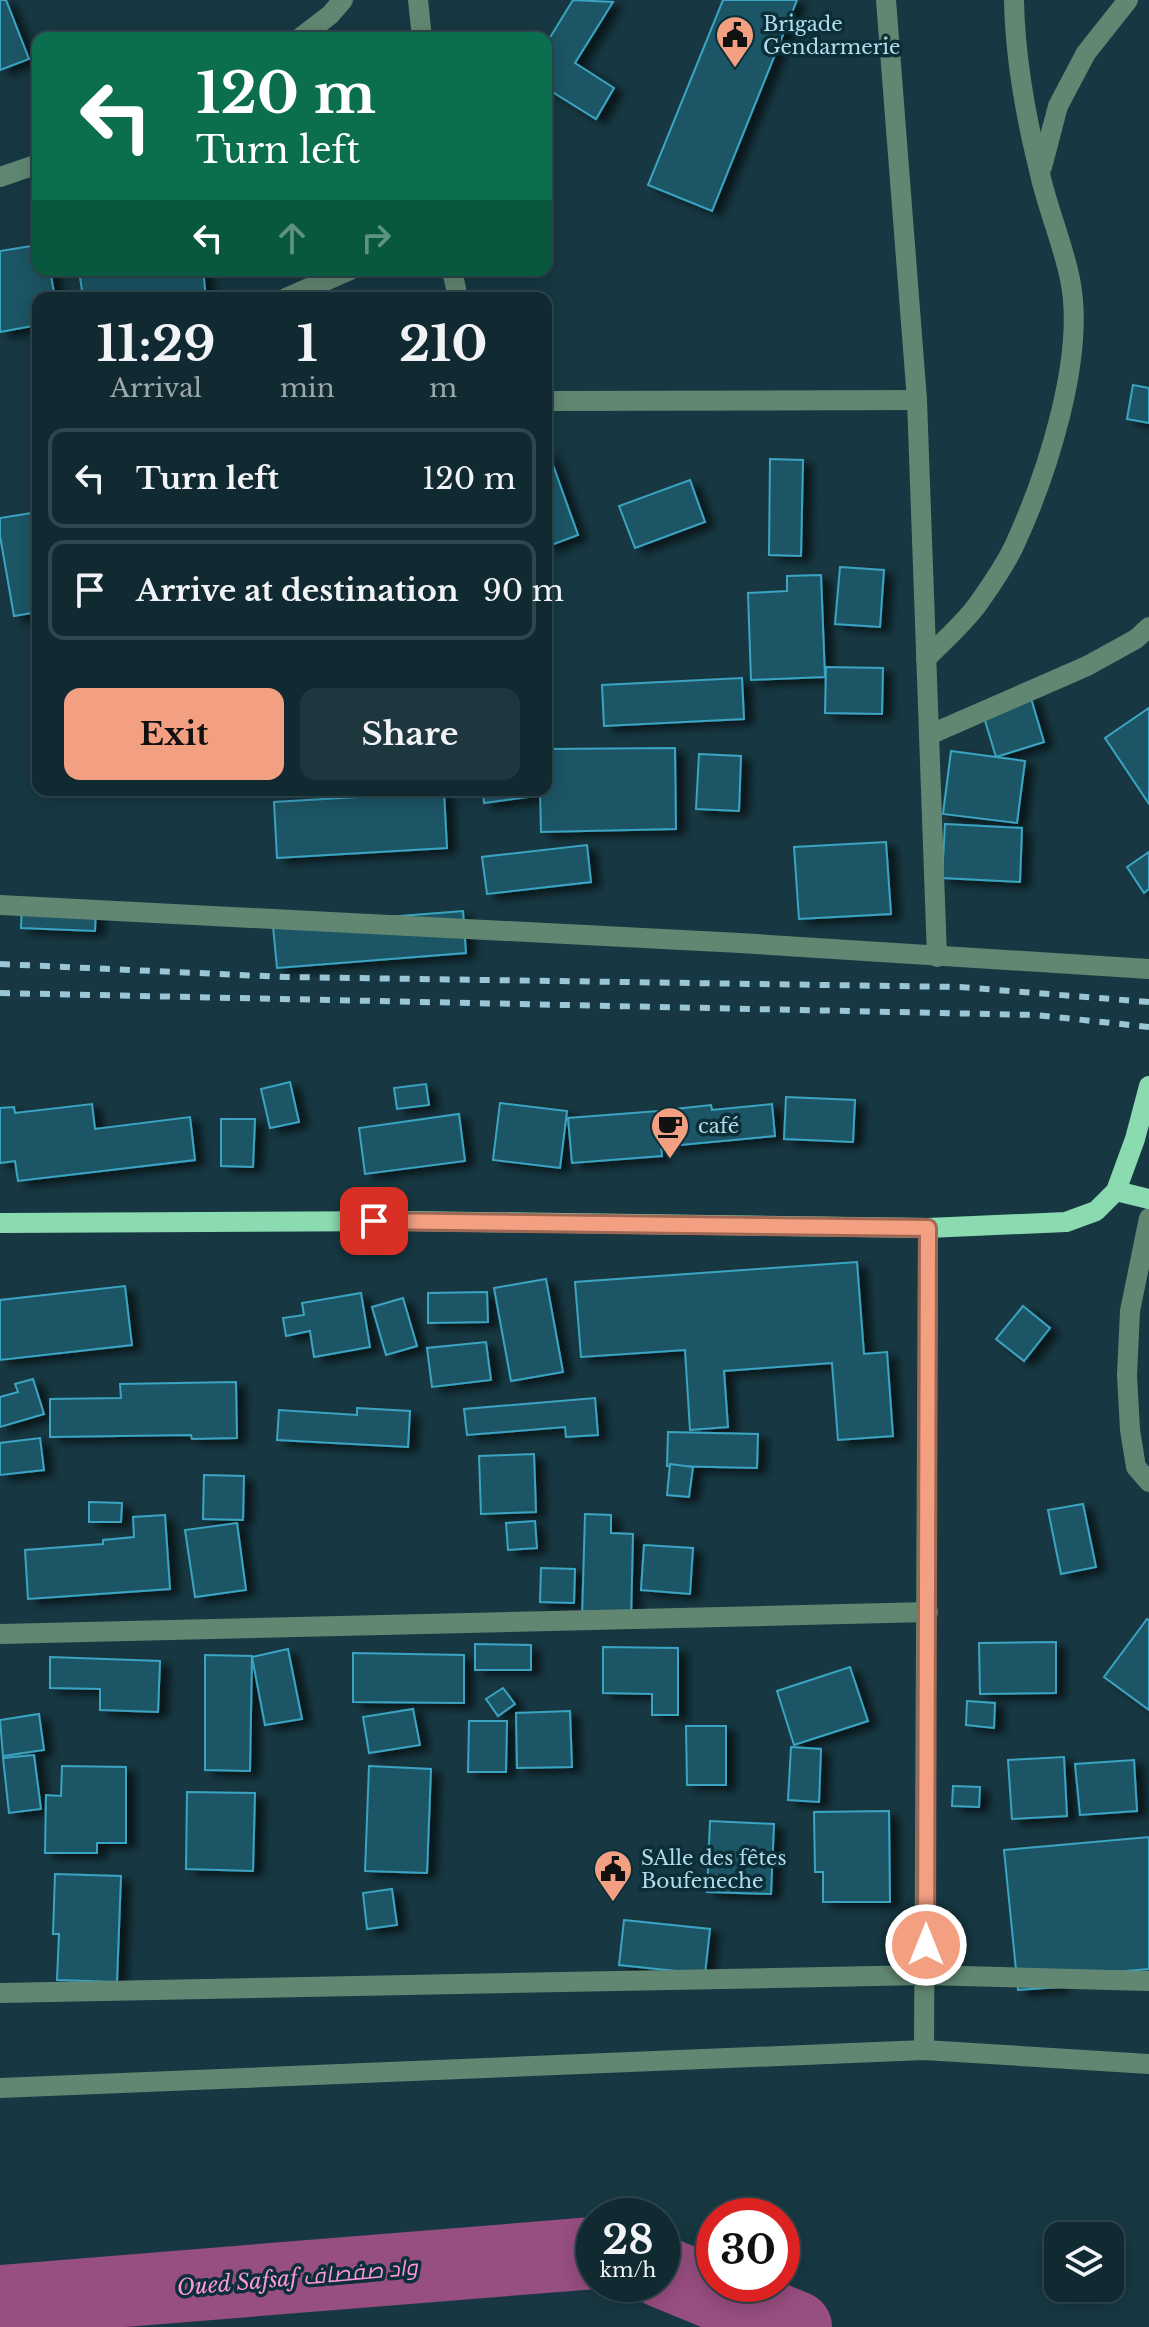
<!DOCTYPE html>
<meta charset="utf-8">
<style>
:root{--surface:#112a32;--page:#1e363e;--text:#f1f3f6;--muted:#9ca7ac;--line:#30464d;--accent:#f3a082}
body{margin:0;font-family:"Libre Baskerville",Cairo,serif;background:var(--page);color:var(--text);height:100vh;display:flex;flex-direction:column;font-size:30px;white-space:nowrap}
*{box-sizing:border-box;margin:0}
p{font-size:26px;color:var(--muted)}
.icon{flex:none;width:44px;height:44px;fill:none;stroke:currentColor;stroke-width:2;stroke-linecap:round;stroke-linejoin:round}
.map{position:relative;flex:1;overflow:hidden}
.drawer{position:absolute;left:32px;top:292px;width:520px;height:504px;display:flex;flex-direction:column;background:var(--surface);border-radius:16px;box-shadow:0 4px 20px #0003,0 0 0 2px var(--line)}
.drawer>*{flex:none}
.hud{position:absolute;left:32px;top:32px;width:520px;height:244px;border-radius:16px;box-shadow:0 4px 20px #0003,0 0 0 2px var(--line);background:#0b6e4f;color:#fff;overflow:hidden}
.fabs{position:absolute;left:1044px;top:2222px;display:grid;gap:16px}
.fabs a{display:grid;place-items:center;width:80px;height:80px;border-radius:16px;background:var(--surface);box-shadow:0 4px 20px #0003,0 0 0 2px var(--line);font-size:40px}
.speed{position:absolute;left:576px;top:2198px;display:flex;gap:16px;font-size:40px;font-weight:700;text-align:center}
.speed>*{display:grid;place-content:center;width:104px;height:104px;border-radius:50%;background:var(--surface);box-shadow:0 4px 20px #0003,0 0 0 2px var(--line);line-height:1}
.speed small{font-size:20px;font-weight:400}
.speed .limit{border:12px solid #d22;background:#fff;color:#111}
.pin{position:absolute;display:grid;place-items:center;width:68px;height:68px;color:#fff;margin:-34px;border-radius:16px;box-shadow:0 4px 12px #0006}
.me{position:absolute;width:88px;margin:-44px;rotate:0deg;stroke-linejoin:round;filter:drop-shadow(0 0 6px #0008)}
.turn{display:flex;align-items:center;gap:28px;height:168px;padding:0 32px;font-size:36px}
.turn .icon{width:104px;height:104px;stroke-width:2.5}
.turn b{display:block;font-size:56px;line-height:68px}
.lanes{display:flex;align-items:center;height:76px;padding:0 32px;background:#0003;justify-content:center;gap:40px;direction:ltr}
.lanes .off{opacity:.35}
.eta{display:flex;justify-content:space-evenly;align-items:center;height:136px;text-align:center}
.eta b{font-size:48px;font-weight:800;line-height:56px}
.cta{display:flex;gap:16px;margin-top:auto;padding:16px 32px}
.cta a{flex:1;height:92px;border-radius:16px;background:var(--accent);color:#111;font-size:32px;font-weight:800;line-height:92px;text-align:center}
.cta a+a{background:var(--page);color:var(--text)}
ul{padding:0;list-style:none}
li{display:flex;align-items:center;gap:24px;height:100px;margin:0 16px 12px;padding:0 16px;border:4px solid var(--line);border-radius:16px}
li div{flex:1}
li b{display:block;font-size:30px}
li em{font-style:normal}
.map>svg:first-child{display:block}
</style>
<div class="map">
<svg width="1149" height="2327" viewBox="0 0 1149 2327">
<defs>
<filter id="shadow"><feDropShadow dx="9" dy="5" stdDeviation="4" flood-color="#0009"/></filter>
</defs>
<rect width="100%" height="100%" fill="#173842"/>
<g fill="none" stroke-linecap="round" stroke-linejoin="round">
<g stroke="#974e80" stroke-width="72">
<polyline points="662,2272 796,2327"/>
<polyline points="0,2301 594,2253"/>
</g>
</g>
<g fill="#1e5565" stroke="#3aa4c2" stroke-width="2" filter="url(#shadow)">
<polygon points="0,0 6,0 29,59 0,70"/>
<polygon points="573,0 613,2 575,63 614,88 596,119 546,88 546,44"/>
<polygon points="723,0 797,0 712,211 648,185"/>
<polygon points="38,245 38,270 50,270 55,298 38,298 38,325 0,332 0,251"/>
<polygon points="79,270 203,270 206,298 83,298"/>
<polygon points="1133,385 1149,388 1149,423 1127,419"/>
<polygon points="548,451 578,535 546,547 546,452"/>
<polygon points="770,459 803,460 801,556 769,555"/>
<polygon points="690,480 705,522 635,548 619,506"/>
<polygon points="38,512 38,612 14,616 0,536 0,518"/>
<polygon points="840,567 884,570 880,627 835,624"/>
<polygon points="821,575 825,677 751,680 748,593 787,591 787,576"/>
<polygon points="826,667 883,668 882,714 825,713"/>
<polygon points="742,678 744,719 604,726 602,685"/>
<polygon points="1030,695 1044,742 996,757 982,711"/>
<polygon points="1149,708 1149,804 1105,738"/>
<polygon points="675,748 676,829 541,832 540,790 546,790 546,749"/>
<polygon points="951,751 1025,761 1017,823 943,814"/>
<polygon points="699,754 741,756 739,811 696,809"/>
<polygon points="483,790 535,790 536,796 484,803"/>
<polygon points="444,792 447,848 277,858 274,802"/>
<polygon points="945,824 1022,828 1020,882 942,878"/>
<polygon points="886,842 891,914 799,919 794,847"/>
<polygon points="587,845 591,882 487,894 482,857"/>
<polygon points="1149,852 1149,889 1144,893 1127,867"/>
<polygon points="22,901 96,904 95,931 21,928"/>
<polygon points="463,911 466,953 277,968 273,926"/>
<polygon points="290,1082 299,1122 270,1128 261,1089"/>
<polygon points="426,1084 429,1105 397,1109 394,1088"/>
<polygon points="786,1097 855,1100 853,1142 784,1139"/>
<polygon points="500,1103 567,1111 560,1168 493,1160"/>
<polygon points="92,1104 95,1129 190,1117 195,1160 18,1181 15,1161 0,1163 0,1108 14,1107 15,1113"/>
<polygon points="772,1104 775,1136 670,1146 666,1110 711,1105 712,1110"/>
<polygon points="658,1111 662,1156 572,1163 568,1118"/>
<polygon points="459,1114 465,1161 365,1174 359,1128"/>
<polygon points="221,1119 255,1119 253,1167 221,1166"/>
<polygon points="857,1262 864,1354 887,1352 893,1436 838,1440 832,1363 724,1371 728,1427 690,1430 685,1350 581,1357 575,1282"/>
<polygon points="546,1279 563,1372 511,1381 494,1288"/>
<polygon points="125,1286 132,1345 0,1360 0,1300"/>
<polygon points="487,1292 488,1322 428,1323 428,1293"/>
<polygon points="361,1293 370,1347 314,1357 310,1331 286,1336 283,1318 304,1315 302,1303"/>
<polygon points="403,1298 417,1346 386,1355 372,1307"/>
<polygon points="1023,1306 1050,1328 1024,1361 996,1339"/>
<polygon points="486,1342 491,1380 432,1387 427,1348"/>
<polygon points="33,1379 44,1414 0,1427 0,1397 18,1392 15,1384"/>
<polygon points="236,1382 237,1438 192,1439 191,1435 50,1437 50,1399 121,1398 120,1384"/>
<polygon points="595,1398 598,1435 566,1437 565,1427 467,1435 464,1409"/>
<polygon points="357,1408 410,1411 408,1447 277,1440 279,1410 357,1415"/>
<polygon points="668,1432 758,1434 757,1468 667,1466"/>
<polygon points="40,1438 44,1470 0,1475 0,1443"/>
<polygon points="534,1454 536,1512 481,1514 479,1456"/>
<polygon points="670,1464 693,1467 689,1497 667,1495"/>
<polygon points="204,1475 244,1476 243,1520 203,1519"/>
<polygon points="89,1502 122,1503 121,1522 89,1522"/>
<polygon points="1083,1504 1096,1567 1061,1574 1048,1510"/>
<polygon points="585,1514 611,1515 611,1533 633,1534 631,1620 582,1619"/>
<polygon points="165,1515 170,1589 28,1599 25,1550 103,1544 103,1540 134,1537 133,1517"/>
<polygon points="535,1521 537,1548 508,1550 506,1523"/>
<polygon points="237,1523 246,1590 195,1597 185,1530"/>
<polygon points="644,1545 693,1548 690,1594 641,1590"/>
<polygon points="541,1568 575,1569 574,1603 540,1602"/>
<polygon points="1147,1619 1149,1620 1149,1710 1104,1677"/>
<polygon points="1056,1642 1056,1693 980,1694 979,1643"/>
<polygon points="475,1644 531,1645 531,1670 475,1670"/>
<polygon points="603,1647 678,1648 678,1715 652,1715 652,1694 603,1693"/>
<polygon points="288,1649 302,1719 265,1725 252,1657"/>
<polygon points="353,1653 464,1655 464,1703 353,1702"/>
<polygon points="205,1655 252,1656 250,1771 205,1770"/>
<polygon points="50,1657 160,1661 158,1712 100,1710 100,1689 50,1688"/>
<polygon points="850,1667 868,1721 794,1745 777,1691"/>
<polygon points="503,1688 515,1704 498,1716 486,1699"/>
<polygon points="967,1701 995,1703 994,1728 966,1725"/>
<polygon points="413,1709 420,1745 369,1753 363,1717"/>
<polygon points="570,1711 572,1767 517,1768 516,1713"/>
<polygon points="39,1714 44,1750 3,1756 0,1720"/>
<polygon points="469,1721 507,1721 506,1772 468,1772"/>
<polygon points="686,1726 726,1726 726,1785 687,1785"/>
<polygon points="791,1747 821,1749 819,1802 788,1800"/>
<polygon points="34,1755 41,1809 9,1813 3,1758"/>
<polygon points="1064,1757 1067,1816 1012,1819 1008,1760"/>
<polygon points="1134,1760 1137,1811 1080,1815 1075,1764"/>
<polygon points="62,1766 126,1767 126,1843 97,1843 97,1853 45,1853 46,1795 61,1796"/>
<polygon points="369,1766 431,1769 427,1873 365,1871"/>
<polygon points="953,1786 980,1787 979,1807 952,1806"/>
<polygon points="187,1792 255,1793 253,1871 186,1869"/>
<polygon points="889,1811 890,1902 823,1902 823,1872 815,1872 814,1812"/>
<polygon points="710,1821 774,1824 771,1894 707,1892"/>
<polygon points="1149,1837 1149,1969 1057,1977 1059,1987 1018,1990 1004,1850"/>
<polygon points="55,1874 121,1876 117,1982 57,1980 59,1934 53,1934"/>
<polygon points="392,1889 397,1925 367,1929 363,1893"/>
<polygon points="624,1920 710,1929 705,1974 619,1965"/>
</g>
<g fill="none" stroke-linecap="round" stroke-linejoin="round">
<g stroke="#618772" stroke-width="20">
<polyline points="418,0 422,38"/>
<polyline points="886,0 917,400 937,957"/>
<polyline points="300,38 330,15 343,0"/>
<polyline points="1042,167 1058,106 1086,53 1128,0"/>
<polyline points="0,177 38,164"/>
<polyline points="452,270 458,298"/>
<polyline points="286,298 350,270"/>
<polyline points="546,401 917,400"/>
<path d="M 926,659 C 944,640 966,622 980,601 C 992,584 1006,564 1015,544 C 1047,474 1086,356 1070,279 C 1063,244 1048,210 1040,174 C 1026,118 1015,58 1014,0"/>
<polyline points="929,735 1087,666 1136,639 1149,627"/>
<polyline points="0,905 740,943 1149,969"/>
<polyline points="1149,1218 1130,1311 1127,1375 1130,1430 1136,1467 1149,1482"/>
<polyline points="0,1634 928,1612"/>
<polyline points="0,1993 925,1975 1149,1981"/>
<polyline points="924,2050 928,1228"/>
<polyline points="0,2088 924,2050 1149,2064"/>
</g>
<g stroke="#8bdbb1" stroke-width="20">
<polyline points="1116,1191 1149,1199"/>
<polyline points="0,1223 406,1221 928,1228 1066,1222 1096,1211 1116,1191 1135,1139 1149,1086"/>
</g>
<g stroke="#9ac6d5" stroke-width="6" stroke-dasharray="10 10" stroke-linecap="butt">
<polyline points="0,964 285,977 960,987 1149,1002"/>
<polyline points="0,993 1036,1015 1149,1027"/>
</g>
</g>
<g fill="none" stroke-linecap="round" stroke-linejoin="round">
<defs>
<polyline id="route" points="374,1221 928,1228 926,1945"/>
</defs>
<use href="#route" stroke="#9e6854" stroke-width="20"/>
<use href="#route" stroke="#f3a082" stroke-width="14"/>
</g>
<defs>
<symbol id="civic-pin" viewBox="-11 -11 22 30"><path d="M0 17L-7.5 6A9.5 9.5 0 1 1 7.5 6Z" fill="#f3a082" stroke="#0c2e37"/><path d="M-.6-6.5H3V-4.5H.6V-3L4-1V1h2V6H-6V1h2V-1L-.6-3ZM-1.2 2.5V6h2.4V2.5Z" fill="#111"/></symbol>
<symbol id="cafe-pin" viewBox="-11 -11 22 30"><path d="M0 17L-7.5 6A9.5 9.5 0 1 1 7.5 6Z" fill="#f3a082" stroke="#0c2e37"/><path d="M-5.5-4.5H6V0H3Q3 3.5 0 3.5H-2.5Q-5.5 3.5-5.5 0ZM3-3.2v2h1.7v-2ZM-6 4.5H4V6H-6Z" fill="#111"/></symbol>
</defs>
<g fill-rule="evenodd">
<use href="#civic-pin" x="713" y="13" width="44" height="60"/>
<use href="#cafe-pin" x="648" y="1104" width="44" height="60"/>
<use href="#civic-pin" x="591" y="1847" width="44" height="60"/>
</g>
<g text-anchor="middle" stroke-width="7" stroke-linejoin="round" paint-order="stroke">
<g font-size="20" fill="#b1deee" stroke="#0c2e37" text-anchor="start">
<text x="763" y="31">Brigade<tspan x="763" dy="23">Gendarmerie</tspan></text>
<text x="698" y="1133">café</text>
<text x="641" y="1865">SAlle des fêtes<tspan x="641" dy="23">Boufeneche</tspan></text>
</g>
<g font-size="22" font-style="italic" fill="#fc97db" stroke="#0c2e37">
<text transform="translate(297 2277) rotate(-5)" y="8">Oued Safsaf واد صفصاف</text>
</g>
</g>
</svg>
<div class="fabs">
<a><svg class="icon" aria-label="layers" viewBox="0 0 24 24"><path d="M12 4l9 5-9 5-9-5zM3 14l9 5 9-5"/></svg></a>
</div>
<div class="speed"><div>28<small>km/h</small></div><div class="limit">30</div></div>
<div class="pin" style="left:374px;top:1221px;background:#d93025"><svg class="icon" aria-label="arrive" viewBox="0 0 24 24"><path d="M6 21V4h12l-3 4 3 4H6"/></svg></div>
<svg class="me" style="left:926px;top:1945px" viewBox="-20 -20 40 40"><circle r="17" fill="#f3a082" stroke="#fff" stroke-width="3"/><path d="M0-11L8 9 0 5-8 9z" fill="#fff"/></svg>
<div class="hud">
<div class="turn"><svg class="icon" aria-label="left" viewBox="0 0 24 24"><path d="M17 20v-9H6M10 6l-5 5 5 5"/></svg><div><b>120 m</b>Turn left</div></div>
<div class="lanes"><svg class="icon" aria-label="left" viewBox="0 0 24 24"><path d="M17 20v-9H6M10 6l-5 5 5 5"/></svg><svg class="icon off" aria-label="ahead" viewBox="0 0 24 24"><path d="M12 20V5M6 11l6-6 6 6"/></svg><svg class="icon off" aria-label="right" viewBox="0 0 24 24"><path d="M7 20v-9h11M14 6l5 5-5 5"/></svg></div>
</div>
<section class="drawer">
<div class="eta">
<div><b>11:29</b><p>Arrival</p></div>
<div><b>1</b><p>min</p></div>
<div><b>210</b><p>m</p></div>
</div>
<ul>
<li><svg class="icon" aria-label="left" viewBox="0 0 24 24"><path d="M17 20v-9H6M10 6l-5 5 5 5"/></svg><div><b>Turn left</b></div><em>120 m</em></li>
<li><svg class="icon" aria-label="arrive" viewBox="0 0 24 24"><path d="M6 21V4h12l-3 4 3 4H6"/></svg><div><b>Arrive at destination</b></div><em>90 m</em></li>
</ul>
<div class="cta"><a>Exit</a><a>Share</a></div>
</section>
</div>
